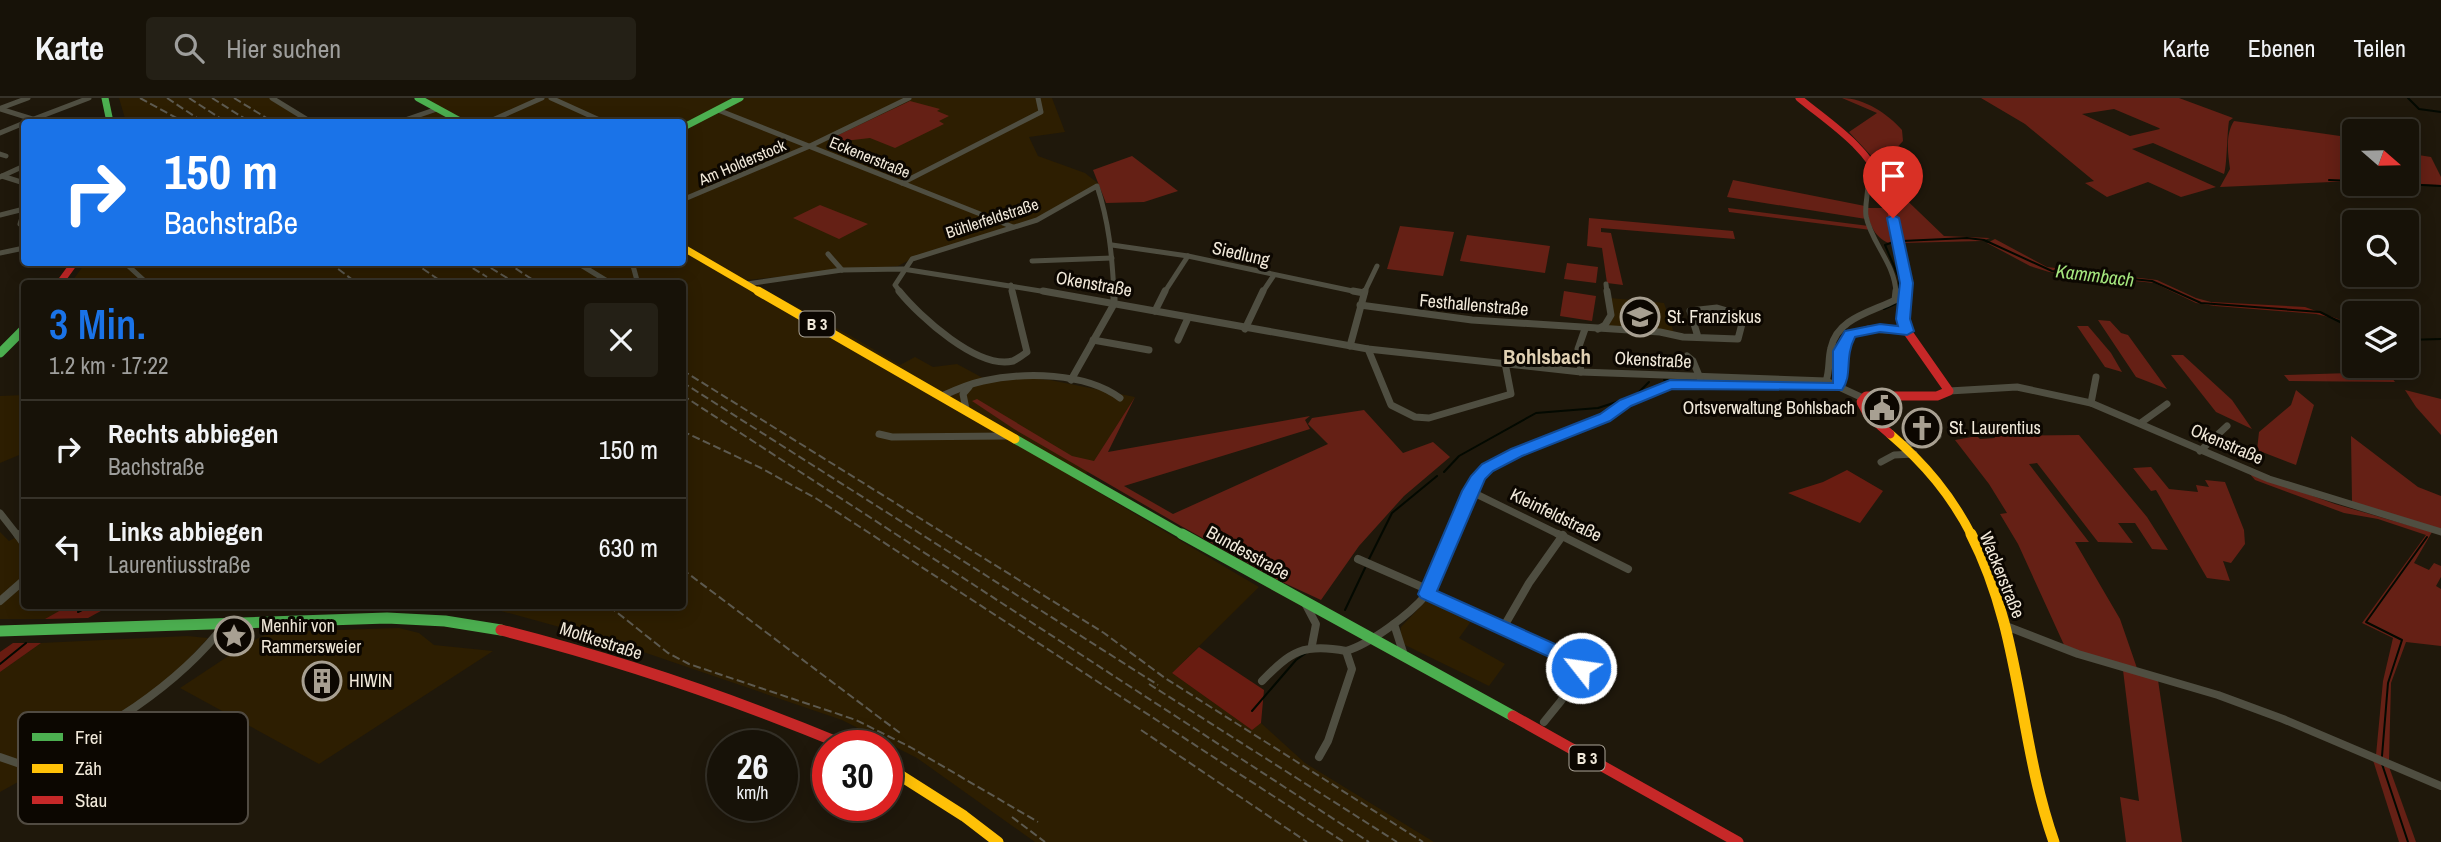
<!DOCTYPE html>
<html lang="de">
<meta charset="utf-8">
<style>
:root{--surface:#171208;--page:#242016;--text:#f1f3f6;--muted:#9e9e9c;--line:#363229;--accent:#1a73e8}
body{margin:0;font-family:"Archivo Narrow",sans-serif;background:var(--page);color:var(--text);height:100vh;display:flex;flex-direction:column;font-size:26px;white-space:nowrap}
*{box-sizing:border-box;margin:0}
p{font-size:23px;color:var(--muted)}
.icon{flex:none;width:38px;height:38px;fill:none;stroke:currentColor;stroke-width:2;stroke-linecap:round;stroke-linejoin:round}
.map{position:relative;flex:1;overflow:hidden}
.sheet{position:absolute;left:21px;top:182px;width:665px;height:329px;display:flex;flex-direction:column;background:var(--surface);border-radius:7px;box-shadow:0 4px 18px #0003,0 0 0 2px var(--line)}
.sheet>*{flex:none}
.hud{position:absolute;left:21px;top:21px;width:665px;height:147px;border-radius:7px;box-shadow:0 4px 18px #0003,0 0 0 2px var(--line);background:#1a73e8;color:#fff;overflow:hidden}
.needle{width:46px;rotate:110deg}
.fabs{position:absolute;left:2342px;top:21px;display:grid;gap:14px}
.fabs a{display:grid;place-items:center;width:77px;height:77px;border-radius:7px;background:var(--surface);box-shadow:0 4px 18px #0003,0 0 0 2px var(--line);font-size:35px}
.speed{position:absolute;left:707px;top:632px;display:flex;gap:14px;font-size:35px;font-weight:700;text-align:center}
.speed>*{display:grid;place-content:center;width:91px;height:91px;border-radius:50%;background:var(--surface);box-shadow:0 4px 18px #0003,0 0 0 2px var(--line);line-height:1}
.speed small{font-size:18px;font-weight:400}
.speed .limit{border:10px solid #d22;background:#fff;color:#111}
.pin{position:absolute;display:grid;place-items:center;width:60px;height:60px;color:#fff;margin:-72px -30px;border-radius:50% 50% 50% 0;rotate:-45deg;box-shadow:0 0 7px #0007}
.pin .icon{rotate:45deg}
.me{position:absolute;width:77px;margin:-38px;rotate:300deg;stroke-linejoin:round;filter:drop-shadow(0 0 5px #0008)}
.turn{display:flex;align-items:center;gap:24px;height:147px;padding:0 28px;font-size:32px}
.turn .icon{width:91px;height:91px;stroke-width:2.5}
.turn b{display:block;font-size:49px;line-height:60px}
.round{display:grid;place-items:center;flex:none;width:74px;height:74px;border-radius:7px;background:var(--page)}
.head{display:flex;align-items:center;justify-content:space-between;height:119px;padding:0 28px}
h1{font-size:42px;font-weight:600;line-height:52px;color:var(--accent)}
ul{padding:0;list-style:none}
li{display:flex;align-items:center;gap:21px;height:98px;padding:0 28px;border-top:2px solid var(--line)}
li div{flex:1}
li b{display:block;font-size:26px}
li em{font-style:normal}
header{display:flex;align-items:center;gap:42px;box-sizing:border-box;height:98px;padding:0 35px;background:var(--surface);border-bottom:2px solid var(--line)}
header strong{font-size:33px}
nav{display:flex;gap:38px;margin-inline-start:auto;font-size:24px}
.search{width:490px;height:63px;background:var(--page);display:flex;align-items:center;gap:18px;box-sizing:border-box;padding:0 24px;border-radius:7px;color:var(--muted);font-size:26px}
.map>svg:first-child{display:block}
</style>
<header>
<strong>Karte</strong>
<div class="search"><svg class="icon" aria-label="search" viewBox="0 0 24 24"><circle cx="10" cy="10" r="6"/><path d="M15 15l6 6"/></svg>Hier suchen</div>
<nav><a>Karte</a><a>Ebenen</a><a>Teilen</a></nav>
</header>
<div class="map">
<svg width="2441" height="744" viewBox="0 0 2441 744">
<rect width="100%" height="100%" fill="#1f180b"/>
<g fill="#2d1e01">
<polygon points="119,0 276,0 271,2 307,24 126,24"/>
<polygon points="426,0 1052,0 1065,34 1029,39 1038,58 1085,75 1099,86 1063,108 1036,121 919,157 898,168 746,182 851,238 900,267 915,259 933,269 957,266 983,280 1002,278 1050,282 1135,299 1081,384 1259,489 1172,575 1251,631 1261,625 1305,665 1434,744 1035,744 917,660 842,622 614,544 483,508 682,508 682,186 70,186 86,164 682,164 682,24 402,24 442,10"/>
<polygon points="1610,200 1664,205 1674,235 1604,230 1610,224"/>
<polygon points="24,297 24,355 0,365 0,298"/>
<polygon points="0,434 9,443 24,435 24,508 68,508 45,521 0,521"/>
<polygon points="1426,503 1436,503 1472,522 1459,540 1505,566 1489,588 1405,547 1400,537 1401,529"/>
<polygon points="399,530 419,535 434,547 493,553 319,666 180,590 248,545 271,534"/>
<polygon points="187,538 208,540 171,580 141,602 18,673 27,679 0,694 0,574 41,545"/>
</g>
<g fill="#652015" fill-rule="evenodd">
<path d="M 1842,0 C 1864,0 1888,16 1902,32 L 1903,43 L 1883,65 L 1878,65 L 1849,34 L 1877,15 Z"/>
<path d="M 1981,0 L 2179,0 L 2233,20 L 2229,23 C 2227,35 2227,69 2224,76 L 2153,45 L 2132,51 L 2216,89 L 2181,99 L 2148,84 L 2107,99 L 2085,85 L 2094,83 L 2025,26 ZM 2114,11 L 2159,30 L 2160,31 L 2130,38 L 2082,16 Z"/>
<polygon points="910,3 940,11 937,13 949,18 939,23 944,26 895,50 870,40 844,43 834,39"/>
<path d="M 2234,23 L 2354,40 L 2354,83 L 2220,89 L 2230,71 C 2228,55 2225,37 2234,23 Z"/>
<polygon points="2406,55 2431,59 2441,79 2441,87 2406,86"/>
<polygon points="1132,58 1178,93 1144,104 1106,105 1093,72"/>
<polygon points="1733,82 1865,108 1866,121 1727,99"/>
<polygon points="1886,86 1893,89 1944,138 1990,140 1982,143 1901,145"/>
<polygon points="820,107 868,126 839,141 793,120"/>
<polygon points="1728,110 1869,128 1871,132 1729,114"/>
<path d="M 1867,110 L 1889,110 L 1896,146 C 1878,146 1868,127 1867,110 Z"/>
<polygon points="1589,120 1733,133 1735,141 1601,130 1601,134 1611,135 1623,187 1607,185 1602,150 1587,148"/>
<polygon points="1400,128 1454,134 1443,178 1387,171"/>
<polygon points="1467,137 1550,148 1545,175 1460,163"/>
<polygon points="1995,141 2047,169 2157,182 2196,200 2211,204 2215,208 2196,205 2154,185 2049,174 2030,168 1987,145"/>
<polygon points="1567,165 1598,169 1596,185 1564,181"/>
<polygon points="1564,193 1596,198 1592,223 1560,218"/>
<polygon points="2098,222 2110,223 2121,235 2128,237 2167,291 2136,279"/>
<polygon points="2077,228 2088,228 2111,255 2122,274 2105,269"/>
<polygon points="2171,257 2183,257 2232,302 2252,331 2216,314"/>
<polygon points="2378,268 2388,268 2387,273 2395,284 2289,283 2284,277 2382,274"/>
<polygon points="2296,292 2314,307 2296,367 2257,352 2259,334 2291,307"/>
<polygon points="2405,292 2441,301 2441,337 2416,309"/>
<polygon points="1135,299 1108,354 1310,318 1305,322 1310,331 1124,388 1173,416 1328,346 1308,326 1312,320 1364,312 1403,355 1433,344 1450,359 1404,398 1359,448 1321,502 1280,483 1181,428 1014,331 972,303 977,301 1072,358 1094,363"/>
<polygon points="2079,337 2147,419 2168,452 2152,451 2135,425 2118,425 2133,445 2098,444 2037,365 2029,366 2089,444 2075,444 2120,521 2138,573 2065,549 2018,446 2000,416 2007,415 1989,386 1955,342 1977,338 1980,341 1995,340 1994,338"/>
<polygon points="2351,338 2418,389 2441,398 2441,431 2352,404"/>
<polygon points="2151,369 2169,391 2198,394 2196,387 2209,389 2205,382 2225,384 2244,432 2245,446 2231,465 2223,463 2230,483 2207,480 2156,392 2151,393 2133,370"/>
<polygon points="2249,375 2335,406 2432,434 2414,465 2429,472 2434,465 2441,468 2441,479 2436,488 2441,491 2441,548 2406,544 2391,585 2389,663 2376,657 2383,583 2393,540 2362,525 2426,437 2378,421 2344,415 2255,382"/>
<polygon points="2123,572 2158,582 2182,744 2126,744 2120,699 2139,703"/>
<polygon points="2372,659 2388,666 2416,744 2399,744"/>
</g>
<g fill="#691c11">
<polygon points="2211,204 2305,209 2341,222 2316,216 2215,208"/>
<polygon points="1847,372 1883,393 1860,425 1788,395 1823,384"/>
<polygon points="68,508 110,508 88,520 45,521"/>
<polygon points="13,545 41,545 0,574 0,554"/>
<polygon points="1199,549 1264,592 1261,625 1252,632 1172,575"/>
</g>
<g fill="none" stroke-linecap="round" stroke-linejoin="round">
<g stroke="#030901" stroke-width="2">
<polyline points="2408,0 2419,11 2441,14"/>
<polyline points="2329,82 2354,83"/>
<polyline points="2403,86 2441,88"/>
<polyline points="1896,143 1885,147 1899,180 1899,201"/>
<polyline points="1902,143 1967,140 1984,142 2052,173 2152,183 2201,205 2320,214 2354,231"/>
<polyline points="1884,211 1895,206"/>
<polyline points="2406,242 2441,241"/>
<polyline points="1664,282 1757,284"/>
<polyline points="1834,282 1835,259 1846,231"/>
<polyline points="1637,296 1649,284"/>
<polyline points="1444,374 1459,358 1536,315 1598,310 1626,301"/>
<polyline points="1369,461 1392,415 1437,378"/>
<polyline points="1345,512 1365,470"/>
<polyline points="78,514 90,508"/>
<polyline points="0,566 26,545"/>
<polyline points="1252,613 1296,562 1306,555"/>
<polyline points="2382,658 2388,585 2402,542 2366,524 2427,439"/>
<polyline points="2382,666 2408,744"/>
</g>
<g stroke="#4f4e41" stroke-width="5">
<polyline points="272,0 311,24"/>
<polyline points="551,0 604,24"/>
<polyline points="1,10 28,0"/>
<polyline points="0,11 42,24"/>
<polyline points="718,12 1013,129"/>
<polyline points="26,24 89,0"/>
<polyline points="399,24 437,11"/>
<polyline points="488,24 542,0"/>
<polyline points="0,35 24,25"/>
<polyline points="0,56 6,58"/>
<path d="M 1874,70 L 1867,74 C 1871,89 1864,103 1866,118 C 1871,145 1895,165 1896,195"/>
<polyline points="2,78 24,85"/>
<polyline points="0,79 24,68"/>
<polyline points="902,85 1041,14 1038,0"/>
<polyline points="682,102 810,48 909,0"/>
<polyline points="0,117 24,111"/>
<polyline points="20,126 24,113"/>
<polyline points="1112,147 1188,158 1362,195"/>
<polyline points="0,155 24,150"/>
<polyline points="828,156 842,172"/>
<polyline points="1032,163 1112,160"/>
<polyline points="124,164 148,186"/>
<polyline points="576,164 612,186"/>
<polyline points="632,164 638,186"/>
<polyline points="747,186 842,172 903,171 1053,195"/>
<polyline points="1606,186 1607,195"/>
<polyline points="1011,187 1013,195"/>
<path d="M 901,195 L 895,187 L 912,161 L 1037,122 L 1097,88 C 1109,124 1112,157 1114,195"/>
<polyline points="1164,195 1188,158"/>
<polyline points="1262,195 1274,177"/>
<polyline points="1364,195 1377,168"/>
</g>
<g stroke="#4f4e41" stroke-width="7">
<path d="M 899,193 C 919,218 978,272 1013,263 C 1017,261 1023,257 1027,254 L 1012,193"/>
<polyline points="1043,193 1368,251 1581,274 1826,283 1863,300"/>
<polyline points="1353,193 1364,195"/>
<polyline points="1360,207 1472,222 1660,234 1683,239 1738,241 1744,218 1717,210 1690,213 1698,239"/>
<polyline points="1155,213 1165,193"/>
<polyline points="1245,231 1263,193"/>
<polyline points="1598,231 1605,227 1611,217 1607,193"/>
<polyline points="1093,242 1149,252"/>
<polyline points="1178,242 1188,220"/>
<polyline points="1350,248 1365,193"/>
<polyline points="1368,251 1391,307 1415,319 1429,320 1511,296 1505,265"/>
<polyline points="1687,258 1693,263 1700,280"/>
<polyline points="1581,274 1578,251 1585,231"/>
<polyline points="1071,282 1114,206 1114,193"/>
<path d="M 1826,283 C 1830,272 1828,261 1831,250 C 1837,220 1872,214 1895,202 L 1896,193"/>
<polyline points="1837,289 1840,285 1840,253 1846,238 1868,231 1907,233"/>
<polyline points="1949,293 2017,289 2091,305 2269,381 2441,434"/>
<path d="M 942,298 C 955,292 969,286 983,283 C 1024,274 1085,274 1120,300"/>
<polyline points="2091,305 2096,279"/>
<polyline points="966,311 963,296 969,289"/>
<polyline points="2142,324 2167,306"/>
<polyline points="879,336 892,339 1007,338"/>
<polyline points="1905,347 1938,338"/>
<polyline points="2200,353 2227,328"/>
<polyline points="1881,364 1894,357 1914,356"/>
<polyline points="1470,393 1562,438"/>
<polyline points="0,415 18,438"/>
<polyline points="1451,438 1470,393 1488,369 1605,320 1625,305 1670,286 1833,289"/>
</g>
<g stroke="#4f4e41" stroke-width="8">
<polyline points="17,436 24,446"/>
<polyline points="1558,436 1628,471"/>
<polyline points="1358,461 1429,492"/>
<polyline points="1427,496 1580,566 1581,570 1561,603 1544,624"/>
<polyline points="0,503 24,482"/>
<polyline points="1306,507 1316,526 1312,547"/>
<polyline points="1394,526 1403,554"/>
<polyline points="2006,528 2078,556 2218,597 2283,621 2441,688"/>
<polyline points="1503,530 1529,485 1563,437"/>
<path d="M 1346,553 C 1370,546 1410,516 1426,497 C 1437,484 1445,453 1452,436"/>
<path d="M 1262,583 C 1291,553 1304,545 1346,553"/>
<path d="M 0,659 L 26,668 C 99,638 178,588 226,525"/>
<polyline points="1319,659 1328,643 1352,571 1346,553"/>
</g>
<g stroke="#4caf50" stroke-width="7">
<polyline points="105,0 110,24"/>
<polyline points="418,0 462,24"/>
<polyline points="682,30 740,0"/>
</g>
<g stroke="#4caf50" stroke-width="9">
<polyline points="0,255 24,231"/>
<polyline points="1015,341 1185,438"/>
</g>
<g stroke="#4caf50" stroke-width="11">
<polyline points="1182,436 1513,618"/>
<polyline points="0,533 387,520 445,523 501,532"/>
</g>
<polyline stroke="#ffc107" stroke-width="7" points="682,149 761,195"/>
<g stroke="#ffc107" stroke-width="9">
<polyline points="758,193 1015,341"/>
<path d="M 1890,336 C 1925,366 1951,397 1972,438"/>
</g>
<g stroke="#ffc107" stroke-width="11">
<path d="M 1971,436 C 2022,535 2018,642 2054,744"/>
<polyline points="887,669 964,718 998,744"/>
</g>
<g stroke="#c62828" stroke-width="7">
<path d="M 1799,0 C 1828,24 1867,48 1882,85 C 1894,114 1899,154 1907,185 L 1906,195"/>
<polyline points="59,186 75,164"/>
</g>
<polyline stroke="#c62828" stroke-width="9" points="1890,336 1868,317 1861,304 1866,298 1937,298 1949,293 1907,233 1903,221 1906,193"/>
<g stroke="#c62828" stroke-width="11">
<path d="M 501,532 C 620,562 734,601 847,648"/>
<polyline points="1513,618 1738,744"/>
</g>
<g stroke="#5d5a50" stroke-width="2" stroke-dasharray="8 3.5" stroke-linecap="butt">
<polyline points="140,0 184,24"/>
<polyline points="167,0 203,24"/>
<polyline points="189,0 226,24"/>
<polyline points="212,0 250,24"/>
<polyline points="234,0 273,24"/>
<polyline points="329,164 358,186"/>
<polyline points="413,164 445,186"/>
<polyline points="463,164 487,179"/>
<polyline points="481,164 517,186"/>
<polyline points="506,164 539,186"/>
<polyline points="682,272 1104,535 1165,580 1423,744"/>
<polyline points="682,284 1158,587"/>
<polyline points="682,297 1369,744"/>
<polyline points="682,333 761,370 817,401 1344,744"/>
<polyline points="682,471 900,635"/>
<polyline points="609,508 668,555 689,566 856,622 910,649 1038,724"/>
<polyline points="1149,586 1397,744"/>
<polyline points="1141,632 1307,744"/>
<polyline points="1012,719 1045,744"/>
</g>
</g>
<path fill="#1a73e8" stroke="#114b97" stroke-width="2" d="M 1893,117 L 1899,120 L 1913,185 L 1910,221 L 1914,233 L 1907,237 L 1880,234 L 1855,239 C 1844,260 1853,277 1842,292 L 1672,291 L 1631,308 L 1610,323 L 1522,358 L 1493,373 L 1485,381 L 1437,493 L 1584,559 L 1590,570 L 1588,575 L 1575,575 L 1571,569 L 1421,500 L 1418,496 L 1462,393 L 1471,378 L 1482,366 L 1511,351 L 1600,316 L 1620,302 L 1670,282 L 1833,285 L 1833,253 L 1845,233 L 1880,226 L 1898,228 L 1896,221 L 1900,185 L 1887,120 Z"/>
<defs>
<symbol id="school-ring" viewBox="-11 -11 22 22"><circle r="9.5" fill="#0c0701" stroke="#a8a092" stroke-width="1.5"/><path d="M0-5L7-2L0 1L-7-2ZM-4 1L0 2.5L4 1V4Q0 6-4 4Z" fill="#a8a092"/></symbol>
<symbol id="civic-ring" viewBox="-11 -11 22 22"><circle r="9.5" fill="#0c0701" stroke="#a8a092" stroke-width="1.5"/><path d="M-.6-6.5H3V-4.5H.6V-3L4-1V1h2V6H-6V1h2V-1L-.6-3ZM-1.2 2.5V6h2.4V2.5Z" fill="#a8a092"/></symbol>
<symbol id="church-ring" viewBox="-11 -11 22 22"><circle r="9.5" fill="#0c0701" stroke="#a8a092" stroke-width="1.5"/><path d="M-1.2-6h2.4v3.5h3.3v2.4h-3.3V6h-2.4V-.1h-3.3v-2.4h3.3Z" fill="#a8a092"/></symbol>
<symbol id="sight-ring" viewBox="-11 -11 22 22"><circle r="9.5" fill="#0c0701" stroke="#a8a092" stroke-width="1.5"/><path d="M0-6L1.8-2.2L6-1.7L2.9 1.2L3.7 5.4L0 3.3L-3.7 5.4L-2.9 1.2L-6-1.7L-1.8-2.2Z" fill="#a8a092"/></symbol>
<symbol id="building-ring" viewBox="-11 -11 22 22"><circle r="9.5" fill="#0c0701" stroke="#a8a092" stroke-width="1.5"/><path d="M-4-6H4V6H1V3H-1V6H-4ZM-2.5-4.3h1.7v1.8h-1.7ZM.8-4.3h1.7v1.8H.8ZM-2.5-1h1.7V.8h-1.7ZM.8-1h1.7V.8H.8Z" fill="#a8a092"/></symbol>
</defs>
<g fill-rule="evenodd">
<use href="#school-ring" x="1618" y="197" width="44" height="44"/>
<use href="#civic-ring" x="1860" y="288" width="44" height="44"/>
<use href="#church-ring" x="1900" y="308" width="44" height="44"/>
<use href="#sight-ring" x="212" y="516" width="44" height="44"/>
<use href="#building-ring" x="300" y="561" width="44" height="44"/>
</g>
<g text-anchor="middle" stroke-width="6" stroke-linejoin="round" paint-order="stroke">
<g font-size="16" fill="#f1e9da" stroke="#0c0701">
<text transform="translate(870 59) rotate(22)" y="6">Eckenerstraße</text>
<text transform="translate(742 64) rotate(-23)" y="6">Am Holderstock</text>
<text transform="translate(992 120) rotate(-18)" y="6">Bühlerfeldstraße</text>
</g>
<g fill="#0c0701" stroke="#aca599" stroke-width="2">
<rect x="799.5" y="213.5" width="35" height="25" rx="5"/>
<rect x="1569.5" y="647.5" width="35" height="25" rx="5"/>
</g>
<g font-size="16" font-weight="bold" fill="#f1e9da">
<text x="817" y="232">B 3</text>
<text x="1587" y="666">B 3</text>
</g>
<g font-size="18" fill="#f1e9da" stroke="#0c0701">
<text transform="translate(1241 156) rotate(13)" y="6">Siedlung</text>
<text transform="translate(1094 186) rotate(10)" y="6">Okenstraße</text>
<text transform="translate(1474 207) rotate(5)" y="6">Festhallenstraße</text>
<text transform="translate(1653 262) rotate(3)" y="6">Okenstraße</text>
<text transform="translate(2227 346) rotate(23)" y="6">Okenstraße</text>
<text transform="translate(1556 417) rotate(26)" y="6">Kleinfeldstraße</text>
<text transform="translate(1248 455) rotate(29)" y="6">Bundesstraße</text>
<text transform="translate(2002 477) rotate(68)" y="6">Wackerstraße</text>
<text transform="translate(601 543) rotate(18)" y="6">Moltkestraße</text>
</g>
<g font-size="18" fill="#f1e9da" stroke="#0c0701" text-anchor="start">
<text x="1667" y="225">St. Franziskus</text>
<text x="1855" y="316" text-anchor="end">Ortsverwaltung Bohlsbach</text>
<text x="1949" y="336">St. Laurentius</text>
<text x="261" y="534">Menhir von<tspan x="261" dy="21">Rammersweier</tspan></text>
<text x="349" y="589">HIWIN</text>
</g>
<g font-size="19" font-style="italic" fill="#a5e77e" stroke="#0c0701">
<text transform="translate(2095 177) rotate(7)" y="7">Kammbach</text>
</g>
<g font-size="21" font-weight="bold" fill="#e0d0b3" stroke="#0c0701">
<text x="1547" y="266">Bohlsbach</text>
</g>
</g>
<rect x="18" y="614" width="230" height="112" rx="10" fill="#0c0701" stroke="#514b42" stroke-width="2"/>
<rect x="32" y="635" width="31" height="8" fill="#4caf50"/>
<rect x="32" y="666" width="31" height="9" fill="#ffc107"/>
<rect x="32" y="698" width="31" height="8" fill="#c62828"/>
<g font-size="19" fill="#f1e9da">
<text x="75" y="646">Frei</text>
<text x="75" y="677">Zäh</text>
<text x="75" y="709">Stau</text>
</g>
</svg>
<div class="fabs">
<a><svg class="needle" viewBox="-14 -14 28 28"><path d="M0-13l5 13h-10z" fill="#e53935"/><path d="M0 13l5-13h-10z" fill="#9e9e9c"/></svg></a>
<a><svg class="icon" aria-label="search" viewBox="0 0 24 24"><circle cx="10" cy="10" r="6"/><path d="M15 15l6 6"/></svg></a>
<a><svg class="icon" aria-label="layers" viewBox="0 0 24 24"><path d="M12 4l9 5-9 5-9-5zM3 14l9 5 9-5"/></svg></a>
</div>
<div class="speed"><div>26<small>km/h</small></div><div class="limit">30</div></div>
<div class="pin" style="left:1893px;top:120px;background:#d93025"><svg class="icon" aria-label="arrive" viewBox="0 0 24 24"><path d="M6 21V4h12l-3 4 3 4H6"/></svg></div>
<svg class="me" style="left:1581px;top:570px" viewBox="-20 -20 40 40"><circle r="17" fill="#1a73e8" stroke="#fff" stroke-width="3"/><path d="M0-11L8 9 0 5-8 9z" fill="#fff"/></svg>
<div class="hud">
<div class="turn"><svg class="icon" aria-label="right" viewBox="0 0 24 24"><path d="M7 20v-9h11M14 6l5 5-5 5"/></svg><div><b>150 m</b>Bachstraße</div></div>
</div>
<section class="sheet">
<div class="head"><div><h1>3 Min.</h1><p>1.2 km · 17:22</p></div><a class="round"><svg class="icon" aria-label="close" viewBox="0 0 24 24"><path d="M6 6l12 12M18 6L6 18"/></svg></a></div>
<ul>
<li><svg class="icon" aria-label="right" viewBox="0 0 24 24"><path d="M7 20v-9h11M14 6l5 5-5 5"/></svg><div><b>Rechts abbiegen</b><p>Bachstraße</p></div><em>150 m</em></li>
<li><svg class="icon" aria-label="left" viewBox="0 0 24 24"><path d="M17 20v-9H6M10 6l-5 5 5 5"/></svg><div><b>Links abbiegen</b><p>Laurentiusstraße</p></div><em>630 m</em></li>
</ul>
</section>
</div>
